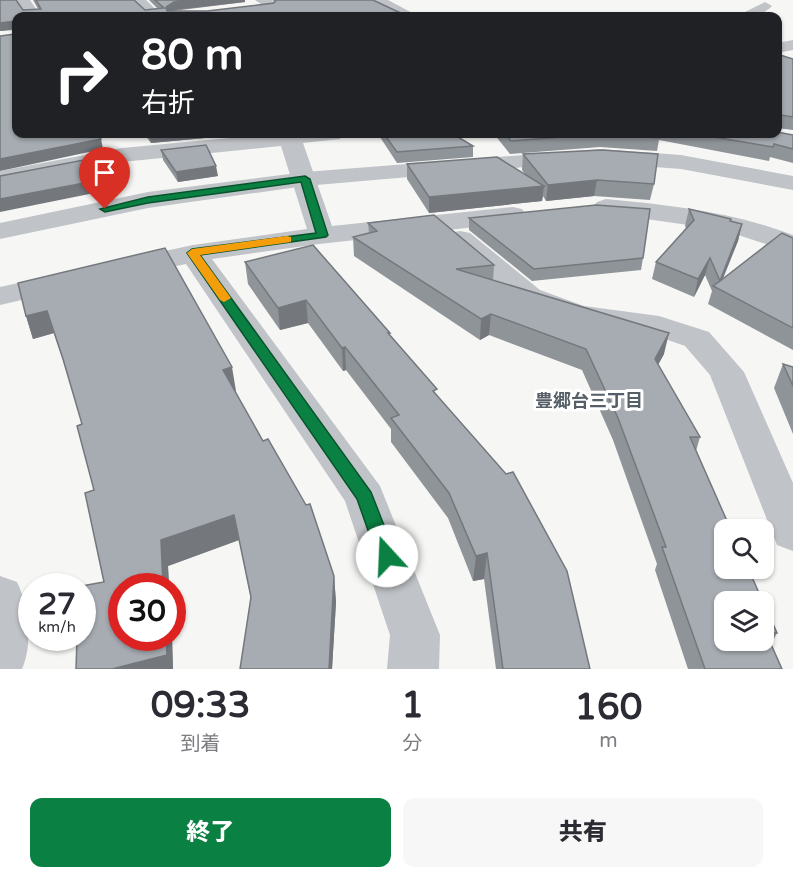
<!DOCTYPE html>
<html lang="ja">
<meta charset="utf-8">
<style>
:root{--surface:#fff;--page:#f7f7f7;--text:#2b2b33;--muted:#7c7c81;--accent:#0b8043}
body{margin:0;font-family:"Varela Round","Noto Sans JP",sans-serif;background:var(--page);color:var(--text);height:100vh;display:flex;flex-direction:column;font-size:22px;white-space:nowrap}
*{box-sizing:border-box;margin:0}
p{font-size:20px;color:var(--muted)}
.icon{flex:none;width:33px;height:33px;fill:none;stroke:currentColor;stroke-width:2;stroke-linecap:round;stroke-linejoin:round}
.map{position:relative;height:669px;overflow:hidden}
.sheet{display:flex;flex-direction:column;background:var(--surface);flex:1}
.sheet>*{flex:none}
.guide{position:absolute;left:12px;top:12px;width:770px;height:126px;border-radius:12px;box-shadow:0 2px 4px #0004;background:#202124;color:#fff;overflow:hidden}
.tools{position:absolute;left:714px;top:519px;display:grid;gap:12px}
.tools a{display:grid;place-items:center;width:60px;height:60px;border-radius:12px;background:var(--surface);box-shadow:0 2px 4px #0004;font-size:30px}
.speed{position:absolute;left:18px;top:573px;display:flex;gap:12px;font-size:30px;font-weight:700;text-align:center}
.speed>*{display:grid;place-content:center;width:78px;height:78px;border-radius:50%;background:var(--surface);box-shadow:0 2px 4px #0004;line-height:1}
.speed small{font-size:15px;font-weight:400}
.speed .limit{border:9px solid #d22;background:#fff;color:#111}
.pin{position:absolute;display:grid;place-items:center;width:51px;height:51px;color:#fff;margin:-62px -26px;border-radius:50% 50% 50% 0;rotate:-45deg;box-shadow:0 0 6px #0007}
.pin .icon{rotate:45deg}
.me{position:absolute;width:66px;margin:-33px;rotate:340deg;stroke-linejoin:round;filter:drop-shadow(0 0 4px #0008)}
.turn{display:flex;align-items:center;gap:21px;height:126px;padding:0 30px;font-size:27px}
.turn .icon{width:78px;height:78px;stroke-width:2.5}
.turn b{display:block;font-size:42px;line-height:51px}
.eta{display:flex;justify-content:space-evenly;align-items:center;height:102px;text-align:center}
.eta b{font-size:36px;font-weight:800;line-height:42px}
.action{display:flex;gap:12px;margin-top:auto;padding:12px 30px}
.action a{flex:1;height:69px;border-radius:12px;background:var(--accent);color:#fff;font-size:24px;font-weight:800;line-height:69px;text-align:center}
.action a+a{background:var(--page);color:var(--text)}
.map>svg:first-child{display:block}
</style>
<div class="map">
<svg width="793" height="669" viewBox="0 0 793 669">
<rect width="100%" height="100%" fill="#f6f6f4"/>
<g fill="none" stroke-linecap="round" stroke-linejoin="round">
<g fill="#c0c3c7" fill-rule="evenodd">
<polygon points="16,0 30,0 41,16 27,16"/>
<polygon points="131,0 146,0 163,16 148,16"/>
<polygon points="255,0 272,0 296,16 279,16"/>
<polygon points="370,0 388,0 418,16 400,16"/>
<path d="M 765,2 L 772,6 C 762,16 750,17 737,16 Z"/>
<polygon points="793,40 793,50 777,53 777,43"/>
<polygon points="272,134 343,134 340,139 303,143 332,226 513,207 522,209 526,215 522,221 513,223 319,244 212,259 380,486 440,635 439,669 387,669 390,635 345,501 186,264 128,276 118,273 113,267 118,261 193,245 307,229 281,146 122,162 0,185 0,171 122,148"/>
<path d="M 606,199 C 670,205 733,212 793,235 L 793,253 L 723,230 L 597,212 L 593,207 L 597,202 Z"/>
<polygon points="460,231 470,233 540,290 584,306 659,316 709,332 744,372 793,483 793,551 777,545 710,375 685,346 654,335 567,322 518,304 450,245 446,239 450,233"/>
<polygon points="63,273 74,276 78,282 74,288 0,305 0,287"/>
<path d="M 0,576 L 17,582 C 29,607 33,644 22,669 L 0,669 Z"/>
</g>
<polygon fill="#c0c3c7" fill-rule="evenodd" points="600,149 681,155 793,176 793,190 681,169 600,163 525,167 305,186 148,208 0,239 0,223 148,192 305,172"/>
</g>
<g fill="#8f9499">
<polygon points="33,0 134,0 145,10 158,9 149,0 245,0 245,2 173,11 207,11 274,3 274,2 273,0 373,0 407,16 16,16 100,138 103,149 15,34 15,30 0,31 23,10 38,9"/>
<polygon points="777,54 793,59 793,130 777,128"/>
<polygon points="144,134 240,134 227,136 151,143"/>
<polygon points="378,134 453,134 473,146 473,157 397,163"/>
<polygon points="494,134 777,134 793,135 793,163 770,157 769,161 659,140 657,151 600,147 510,154"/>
<polygon points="161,150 218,176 178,182 163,160"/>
<polygon points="523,154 654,184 650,200 594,196 546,201 543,196 542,201 429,213 407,179 407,164 525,174 522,170"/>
<polygon points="689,209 742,224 738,241 723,279 793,238 793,350 708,304 712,291 705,275 694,297 652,279 656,262 686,228 685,226"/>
<polygon points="469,218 643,258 641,270 532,281 469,230"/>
<polygon points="368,223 494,265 493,280 664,354 658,364 700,437 696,451 777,633 771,645 782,669 688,669 655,570 657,564 613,440 582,370 489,335 480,340 354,256 353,237 369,233"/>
<polygon points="245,262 390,336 437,395 590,669 496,669 484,579 473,581 448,518 391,442 391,429 346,370 343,371 308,323 280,330 248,284"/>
<polygon points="26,316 236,391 235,391 334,576 336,602 332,669 240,669 251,599 239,540 168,566 169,586 122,586 172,638 173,669 76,669 104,582 94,490 82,424 67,373 54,333 33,339"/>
<polygon points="783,364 793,367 793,434 774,388"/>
</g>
<g fill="#74787d">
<polygon points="194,0 245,0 245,2 175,10 167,14 166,7 174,2"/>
<polygon points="15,21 16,29 0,31 0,23"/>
<polygon points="96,134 107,134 98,139 101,139 103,149 0,171 0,159"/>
<polygon points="149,134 240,134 227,136 151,143"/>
<polygon points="216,166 218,176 178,182 176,172"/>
<polygon points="121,176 124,187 0,212 0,199"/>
<polygon points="597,180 594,196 546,201 548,185"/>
<polygon points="544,186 542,201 429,213 429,197"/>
<polygon points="742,224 738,241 718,289 720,281"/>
<polygon points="710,258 705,275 694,297 698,279"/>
<polygon points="306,300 308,323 280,330 278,308"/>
<polygon points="47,311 54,333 33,339 26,316"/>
<polygon points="491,314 489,335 480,340 481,319"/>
<polygon points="669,333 664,354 650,380 655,359"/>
<polygon points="345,347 346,370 343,371 342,348"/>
<polygon points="232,367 236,391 227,394 223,370"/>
<polygon points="234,515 239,540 168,566 169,586 163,586 161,540"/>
<polygon points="487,553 484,579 473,581 476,556"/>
<polygon points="334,576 336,602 332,669 329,669"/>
<polygon points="166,638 172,638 173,669 112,669"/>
</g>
<g fill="#a6acb2" stroke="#74787d" stroke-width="1.5">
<polygon points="0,0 16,0 23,10 41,9 36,0 134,0 145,10 164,8 155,0 194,0 174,2 166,7 167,11 207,11 274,3 276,0 373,0 407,16 16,16 16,134 98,134 101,139 0,159 0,36 15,34 15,21 0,23"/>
<polygon points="777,54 793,59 793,117 781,115 778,119 777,119"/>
<polygon points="777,132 793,135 793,149 774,144 773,147 696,134 777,134"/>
<polygon points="384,134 453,134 473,146 397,152"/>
<polygon points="505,134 660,134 660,138 602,134 511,141"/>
<polygon points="206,145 216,166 176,172 161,150"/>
<polygon points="602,150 658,154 654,184 597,180 548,185 523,154"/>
<polygon points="110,155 121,176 0,199 0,176"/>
<polygon points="497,157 544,186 429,197 407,164"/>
<polygon points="596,205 650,209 643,258 534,269 469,218"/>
<polygon points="689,209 731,219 730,221 742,224 720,281 782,233 793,238 793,328 713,286 720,281 710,258 698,279 656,262 694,220"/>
<polygon points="434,215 494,265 456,269 669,333 655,359 700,437 690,437 731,530 724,530 724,568 748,568 763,602 724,602 724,640 764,640 764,603 777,633 766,633 782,669 705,669 662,547 666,547 618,418 586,349 491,314 481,319 353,237 377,231 368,223"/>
<polygon points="313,245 390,333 388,333 437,389 433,391 506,474 513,472 567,571 590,669 503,669 487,553 476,556 449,493 391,418 399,415 345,347 342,348 306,300 278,308 245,262"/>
<polygon points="165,248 232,367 223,370 263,441 268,439 306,505 310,504 334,576 329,669 240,669 251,597 234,515 161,540 163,586 122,586 122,638 166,638 167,655 112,669 76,669 77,638 82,638 82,586 104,582 85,493 94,490 77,426 82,424 63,359 47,311 26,316 18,283"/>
<polygon points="783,364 793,367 793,386"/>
</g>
<polygon fill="#0b8043" stroke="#07532c" stroke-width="1.5" points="305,176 310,179 328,235 326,237 200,255 371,492 396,556 393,561 387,564 380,561 377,556 357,499 187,253 192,249 316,233 301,182 148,203 105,212 100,209 148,197"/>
<polygon fill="#f59e0b" points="287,236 291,237 291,242 200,255 231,298 224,302 220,300 187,253 192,249"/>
<g text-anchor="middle" stroke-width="6" stroke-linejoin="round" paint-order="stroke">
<g font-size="18" font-weight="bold" fill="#565e67" stroke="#fff">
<text x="589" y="407">豊郷台三丁目</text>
</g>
</g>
</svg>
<div class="tools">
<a><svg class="icon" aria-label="search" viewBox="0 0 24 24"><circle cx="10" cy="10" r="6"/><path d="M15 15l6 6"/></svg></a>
<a><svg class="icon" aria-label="layers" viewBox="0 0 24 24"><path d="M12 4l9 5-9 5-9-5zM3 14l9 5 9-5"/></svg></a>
</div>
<div class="speed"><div>27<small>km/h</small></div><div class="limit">30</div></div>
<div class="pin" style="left:105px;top:209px;background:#d93025"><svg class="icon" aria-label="arrive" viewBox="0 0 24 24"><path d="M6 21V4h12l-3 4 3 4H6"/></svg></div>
<svg class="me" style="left:387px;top:556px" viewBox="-20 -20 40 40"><circle r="19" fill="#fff"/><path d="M0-13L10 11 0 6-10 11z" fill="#0b8043"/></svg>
<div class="guide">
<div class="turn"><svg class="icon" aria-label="right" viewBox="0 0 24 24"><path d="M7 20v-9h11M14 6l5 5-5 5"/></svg><div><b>80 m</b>右折</div></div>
</div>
</div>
<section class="sheet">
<div class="eta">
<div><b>09:33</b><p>到着</p></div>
<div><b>1</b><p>分</p></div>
<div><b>160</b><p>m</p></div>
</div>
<div class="action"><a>終了</a><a>共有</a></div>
</section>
